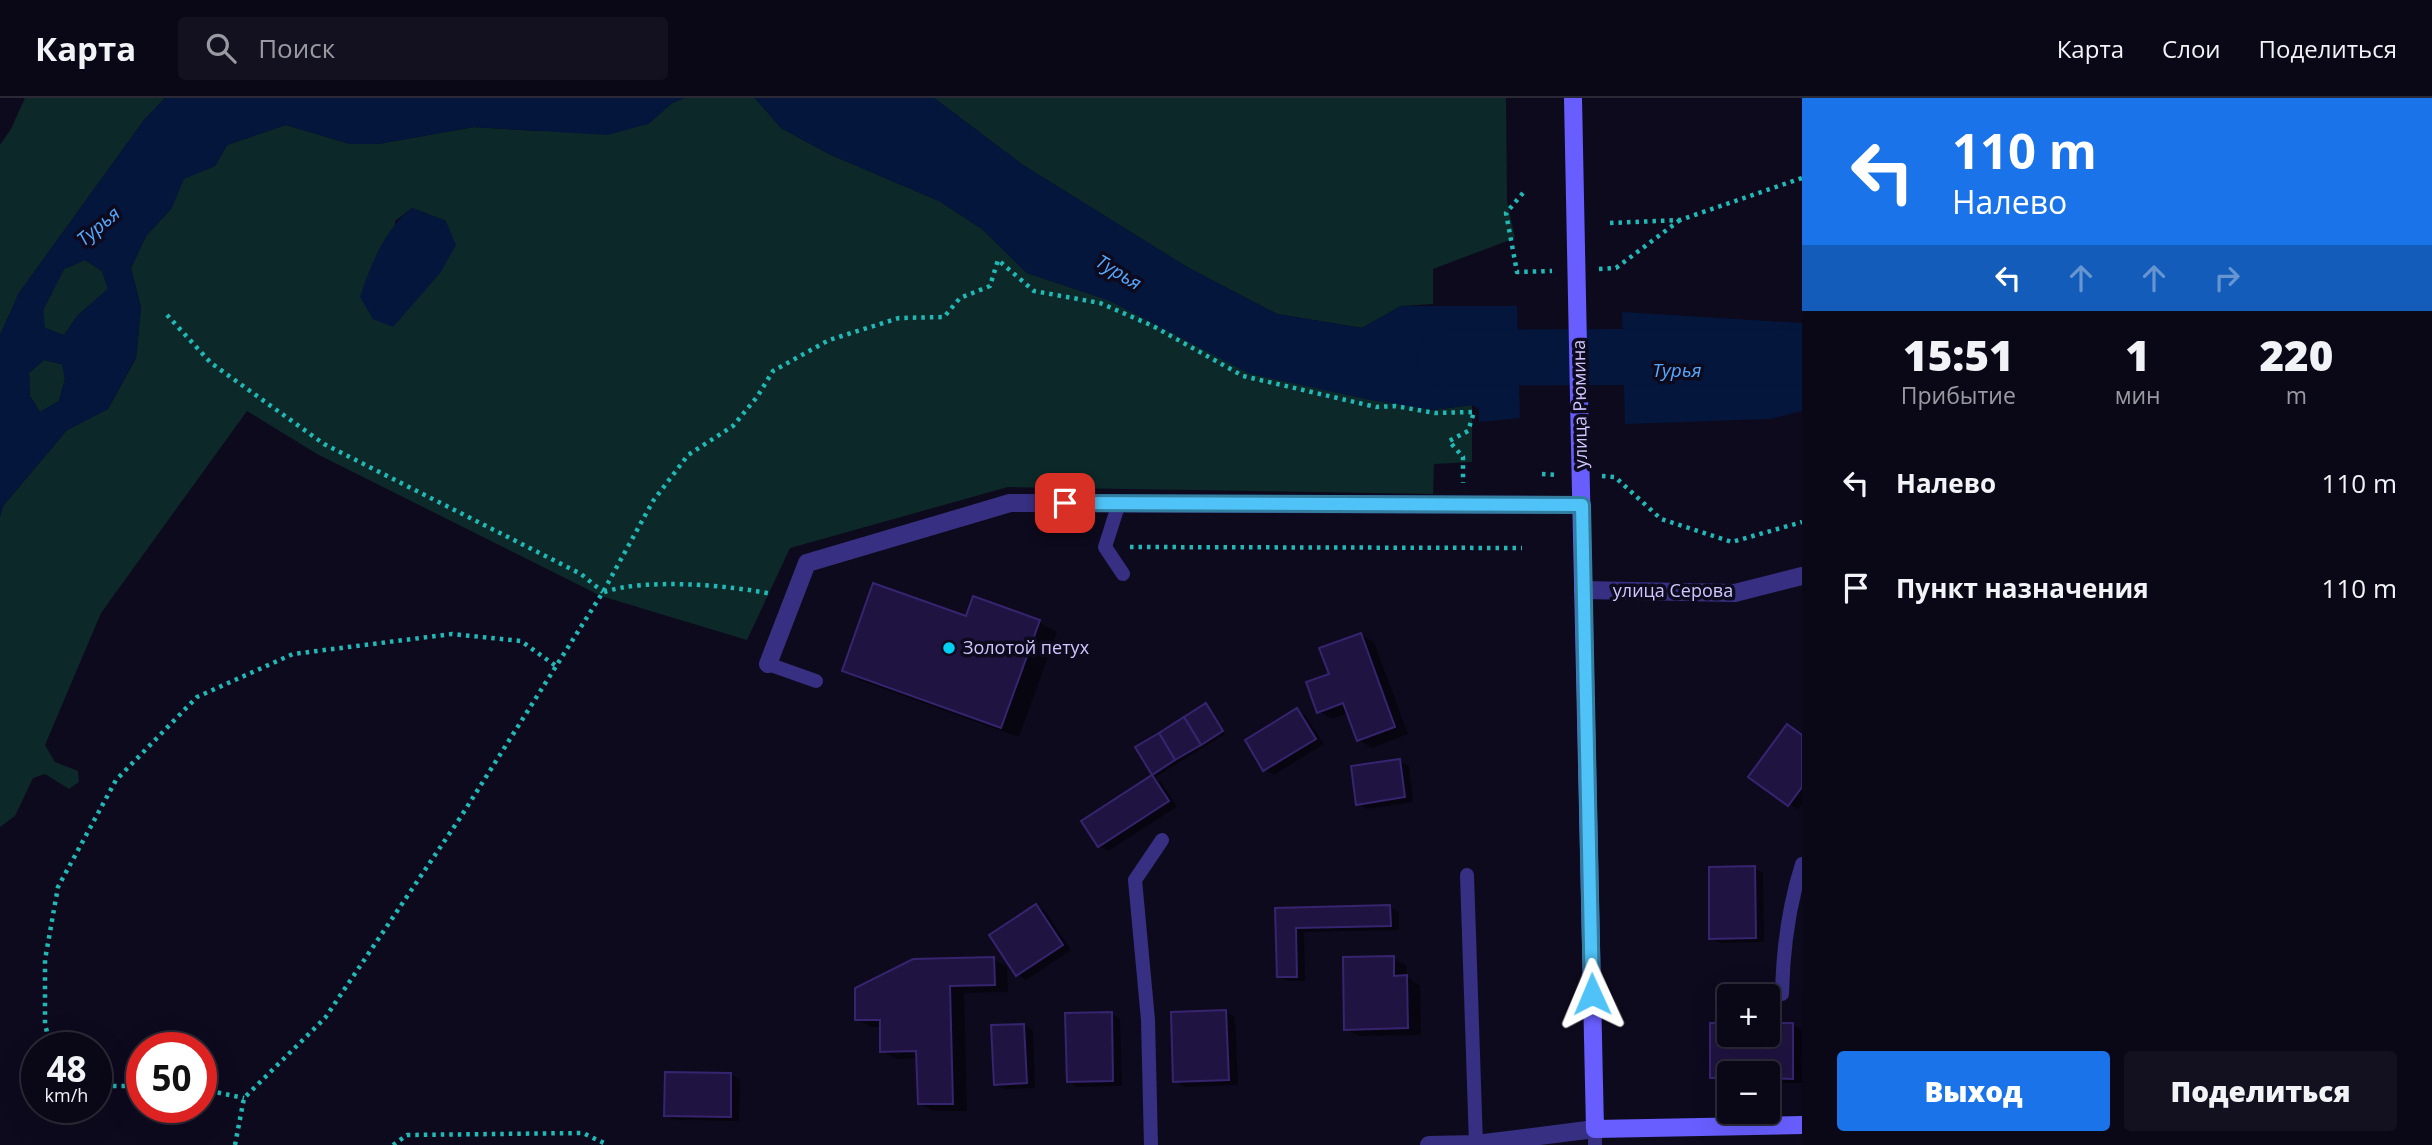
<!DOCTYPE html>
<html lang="ru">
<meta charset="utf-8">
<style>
:root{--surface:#0a0816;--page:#13111f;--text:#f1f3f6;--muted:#999aa1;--line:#2a2935;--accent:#1a73e8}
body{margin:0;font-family:"Open Sans",sans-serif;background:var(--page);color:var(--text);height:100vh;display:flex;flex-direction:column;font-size:26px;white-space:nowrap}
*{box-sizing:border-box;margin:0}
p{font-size:23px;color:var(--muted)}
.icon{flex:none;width:38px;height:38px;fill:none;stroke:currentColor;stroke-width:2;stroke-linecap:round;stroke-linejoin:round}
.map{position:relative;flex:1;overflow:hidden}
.side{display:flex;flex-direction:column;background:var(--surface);width:630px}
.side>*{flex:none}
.top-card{background:#1a73e8;color:#fff;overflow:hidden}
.controls{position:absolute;left:1717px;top:886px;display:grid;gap:14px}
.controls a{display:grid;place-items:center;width:63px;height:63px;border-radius:7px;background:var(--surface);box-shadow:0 7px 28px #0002,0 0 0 2px var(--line);font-size:35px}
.speed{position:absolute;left:21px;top:934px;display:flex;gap:14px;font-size:35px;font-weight:700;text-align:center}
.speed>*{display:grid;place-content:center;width:91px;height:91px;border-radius:50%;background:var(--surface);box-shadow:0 7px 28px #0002,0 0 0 2px var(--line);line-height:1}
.speed small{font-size:18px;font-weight:400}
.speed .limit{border:10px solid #d22;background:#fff;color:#111}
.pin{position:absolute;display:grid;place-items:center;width:60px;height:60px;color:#fff;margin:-30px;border-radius:14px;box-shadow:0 4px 10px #0006}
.me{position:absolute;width:77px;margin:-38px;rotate:359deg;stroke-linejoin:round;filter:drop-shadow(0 0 5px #0008)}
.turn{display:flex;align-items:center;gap:24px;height:147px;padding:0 35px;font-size:32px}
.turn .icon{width:91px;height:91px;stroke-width:2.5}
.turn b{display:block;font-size:49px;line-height:60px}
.lanes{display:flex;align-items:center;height:66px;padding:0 35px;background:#0003;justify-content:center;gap:35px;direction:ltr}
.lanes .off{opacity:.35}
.eta{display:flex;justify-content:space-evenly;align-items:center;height:119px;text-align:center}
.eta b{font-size:42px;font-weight:800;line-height:49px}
.primary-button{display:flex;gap:14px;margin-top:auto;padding:14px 35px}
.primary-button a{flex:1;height:80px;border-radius:7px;background:var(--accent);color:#fff;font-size:28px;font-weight:800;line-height:80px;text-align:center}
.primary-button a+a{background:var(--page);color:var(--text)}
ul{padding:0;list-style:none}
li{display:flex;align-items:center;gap:21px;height:105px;padding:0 35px}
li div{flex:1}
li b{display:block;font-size:26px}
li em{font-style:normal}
header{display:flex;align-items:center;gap:42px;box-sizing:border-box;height:98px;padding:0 35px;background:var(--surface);border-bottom:2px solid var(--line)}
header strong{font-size:33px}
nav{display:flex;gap:38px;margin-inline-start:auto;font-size:24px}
.search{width:490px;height:63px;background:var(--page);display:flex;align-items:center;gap:18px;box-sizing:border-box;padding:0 24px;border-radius:7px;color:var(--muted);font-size:26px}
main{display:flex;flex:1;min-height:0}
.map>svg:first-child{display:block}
</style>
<header>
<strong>Карта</strong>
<div class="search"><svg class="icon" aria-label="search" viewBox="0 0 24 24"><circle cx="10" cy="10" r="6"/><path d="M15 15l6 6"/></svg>Поиск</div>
<nav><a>Карта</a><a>Слои</a><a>Поделиться</a></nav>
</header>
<main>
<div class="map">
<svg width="1802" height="1047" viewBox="0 0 1802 1047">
<rect width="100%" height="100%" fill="#0e0a1e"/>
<g fill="#0c2828" fill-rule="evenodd">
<polygon points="25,0 165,0 144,22 19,195 0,237 0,47 11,31"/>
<path d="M 684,0 L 755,0 L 781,30 L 829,56 L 939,103 L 982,131 L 1027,175 L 1108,202 L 1155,224 L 1330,292 L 1433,312 L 1472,307 L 1472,364 L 1434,366 L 1433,396 L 1008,389 L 790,450 L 747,542 L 601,498 L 317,356 L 247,313 L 101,515 L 45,647 L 55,664 L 78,673 L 79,684 L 69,691 L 45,676 L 33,680 L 15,718 L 0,729 L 0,419 L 3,408 L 67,332 L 108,311 L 136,260 L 141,210 L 131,170 L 146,138 L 171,111 L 184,80 L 215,68 L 227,47 L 286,27 L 350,46 L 378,46 L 474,29 L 538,33 L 648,26 L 672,5 ZM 412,110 L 446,123 L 413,203 L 393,228 L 395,123 Z"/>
<polygon points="934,0 1506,0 1507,103 1515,140 1433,171 1433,206 1401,208 1362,230 1277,216 1187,169 1023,67"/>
<polygon points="85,162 102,173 108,191 78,217 64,237 44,230 43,212 64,171"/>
<polygon points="44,262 62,266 65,281 59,303 40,314 30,298 29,275"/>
</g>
<g fill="#04163c" fill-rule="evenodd">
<path d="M 165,0 L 684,0 L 672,5 L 648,26 L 607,37 L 474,29 L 378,46 L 350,46 L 286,27 L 227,47 L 215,68 L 184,81 L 171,111 L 146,138 L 131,170 L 141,210 L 136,259 L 108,311 L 67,332 L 3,408 L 0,419 L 0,237 L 19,195 L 144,22 ZM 85,162 L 102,173 L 108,191 L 78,217 L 64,237 L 45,230 L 43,212 L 64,171 ZM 44,262 L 62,266 L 65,281 L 59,303 L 40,314 L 30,298 L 29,275 Z"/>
<polygon points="755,0 934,0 1023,67 1187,169 1277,216 1362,230 1401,208 1517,208 1520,320 1479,324 1479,311 1472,307 1433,312 1370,302 1250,276 1108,202 1027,175 982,131 939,103 829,56 781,30"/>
<path d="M 412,110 L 446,123 L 456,147 L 441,174 L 393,229 L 373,221 L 360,199 C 371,166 384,132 412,110 Z"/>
<polygon points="1622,214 1802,225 1802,313 1770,321 1625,326"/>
</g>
<g fill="#0007">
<polygon points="967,521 1039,524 1057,534 1019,639 862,583 844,572"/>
<polygon points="1360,536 1374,544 1408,636 1372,650 1359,642 1349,615 1332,621 1319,613 1331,577"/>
<polygon points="1206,607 1225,636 1154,680 1161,684 1177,709 1108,753 1099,748 1084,724 1154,677 1137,650"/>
<polygon points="1297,612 1306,618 1324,646 1274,677 1265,672"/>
<polygon points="1802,637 1802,706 1798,712 1751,678"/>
<polygon points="1399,663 1409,668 1413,704 1367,711 1358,705"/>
<polygon points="1754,770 1763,775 1764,844 1720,845 1711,840"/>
<polygon points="1036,808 1045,813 1071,852 1026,882 1017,876"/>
<polygon points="1390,809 1399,814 1399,832 1304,834 1305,883 1287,883 1278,878 1277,812"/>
<polygon points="1393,860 1407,868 1407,879 1420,887 1421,937 1359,938 1346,931"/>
<polygon points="994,861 1007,869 1008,894 964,895 967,1013 933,1013 919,1005 918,960 896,961 882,953 881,929 871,929 857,921"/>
<polygon points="1226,914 1235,919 1238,987 1184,989 1175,983"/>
<polygon points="1111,916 1120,921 1122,988 1077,989 1068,983"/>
<polygon points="1024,927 1033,933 1035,990 1004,991 995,986"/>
<polygon points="1729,927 1729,936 1768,936 1768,927 1793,927 1802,932 1802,985 1768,985 1768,975 1729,975 1729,984 1712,979"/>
<polygon points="731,976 740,982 739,1023 675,1022 666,1017"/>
</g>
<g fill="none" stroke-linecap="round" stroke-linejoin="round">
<polyline stroke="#04163c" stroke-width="56" points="1444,260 1802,258"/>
</g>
<g fill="#1f1441" stroke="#36246f" stroke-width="2">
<polygon points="873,485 966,518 973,498 1040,522 1001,630 842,573"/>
<polygon points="1361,535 1395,629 1357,643 1343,605 1317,615 1306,584 1329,576 1319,550"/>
<polygon points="1206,605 1223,633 1201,647 1184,619"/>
<polygon points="1297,610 1316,641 1263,673 1245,642"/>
<polygon points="1184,619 1201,647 1175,662 1159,635"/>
<polygon points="1787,626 1802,637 1802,689 1788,708 1748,679"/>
<polygon points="1159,635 1175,662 1152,677 1135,649"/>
<polygon points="1400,661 1405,699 1356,707 1351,668"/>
<polygon points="1152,677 1169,703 1098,749 1081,723"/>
<polygon points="1755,768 1756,840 1709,841 1709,769"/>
<polygon points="1036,806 1063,847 1016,878 989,837"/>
<polygon points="1390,807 1391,828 1296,830 1297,879 1277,879 1275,810"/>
<polygon points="1394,858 1394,878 1407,877 1408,930 1344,932 1343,859"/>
<polygon points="994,859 995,887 950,888 953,1006 918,1006 916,953 880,954 880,922 855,922 855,890 913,861"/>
<polygon points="1226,912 1229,982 1173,984 1171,914"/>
<polygon points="1112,914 1113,983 1067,984 1065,915"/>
<polygon points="1710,925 1729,925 1729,936 1768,936 1768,925 1793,925 1793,981 1768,980 1768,975 1729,975 1729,980 1710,980"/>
<polygon points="1024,926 1027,985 994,987 991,927"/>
<polygon points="665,974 731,975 731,1019 664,1018"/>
</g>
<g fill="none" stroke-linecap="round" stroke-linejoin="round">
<g stroke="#21b8b5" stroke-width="4.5" stroke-dasharray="3.5 5" stroke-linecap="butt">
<polyline points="1523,95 1506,115 1517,174 1552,173"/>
<polyline points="1610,125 1680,122 1802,80"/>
<polyline points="1599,171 1616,170 1680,122"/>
<polyline points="167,217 211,265 324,346 581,476 603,494"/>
<polyline points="1542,376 1558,377"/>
<polyline points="1602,378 1615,379 1661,421 1732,444 1802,424"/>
<polyline points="1130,449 1522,450"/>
<path d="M 604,494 C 646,480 728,487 772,496"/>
<polyline points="51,950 45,926 45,862 58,789 116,682 197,599 293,556 452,536 521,543 556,568"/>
<polyline points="96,988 142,988"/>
<polyline points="201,991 244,1000"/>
<polyline points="235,1047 244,1000 325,920 460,720 603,494 653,403 688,357 733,328 757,299 773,273 829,242 899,220 944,219 960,200 990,188 998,162 1034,193 1100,205 1153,228 1243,278 1376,309 1395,308 1435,315 1474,314 1468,333 1449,343 1463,359 1463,385"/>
<polyline points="393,1047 407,1037 583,1035 608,1047"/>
</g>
<g stroke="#373082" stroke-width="14">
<polyline points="1119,405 1105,449 1123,476"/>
<polyline points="768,566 816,583"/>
<polyline points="1467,777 1476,1046"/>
<path d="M 1782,896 C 1783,850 1788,810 1802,766"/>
<polyline points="1595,1031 1595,1047"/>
<polyline points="1151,1047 1148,922 1135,782 1162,742"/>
</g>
<g stroke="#373082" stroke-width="18">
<polyline points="1583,492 1735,495 1802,478"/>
<polyline points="768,566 807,465 1010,405 1582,407"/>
<polyline points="1429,1047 1476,1046 1595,1031"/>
</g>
<g stroke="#685eff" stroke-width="18">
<polyline points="1573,0 1576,150"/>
<polyline points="1580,348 1595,1031 1802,1027"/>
</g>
<polyline stroke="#685eff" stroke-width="18" points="1576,150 1580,348"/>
</g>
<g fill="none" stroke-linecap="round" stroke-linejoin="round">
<defs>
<polyline id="route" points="1065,405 1582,407 1592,896"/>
</defs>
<use href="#route" stroke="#337fa1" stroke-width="18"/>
<use href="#route" stroke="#4fc3f7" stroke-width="12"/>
</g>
<circle fill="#00d0f2" stroke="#0e0a1e" stroke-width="2.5" cx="949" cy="550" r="7"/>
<g text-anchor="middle" stroke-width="7" stroke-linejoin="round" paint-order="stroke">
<g font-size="18" fill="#cfc7ff" stroke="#0e0a1e">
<text transform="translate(1580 306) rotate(-91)" y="6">улица Рюмина</text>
<text x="1673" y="499">улица Серова</text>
</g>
<g font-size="18" fill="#cfc7ff" stroke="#0e0a1e" text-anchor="start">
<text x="963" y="556">Золотой петух</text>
</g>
<g font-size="19" font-style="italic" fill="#55a9ff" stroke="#0e0a1e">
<text transform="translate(98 128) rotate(-40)" y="7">Турья</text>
<text transform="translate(1119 174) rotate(31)" y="7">Турья</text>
<text x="1677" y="279">Турья</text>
</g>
</g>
</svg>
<div class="controls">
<a>+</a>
<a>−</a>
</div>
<div class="speed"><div>48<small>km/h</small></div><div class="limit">50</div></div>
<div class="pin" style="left:1065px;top:405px;background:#d93025"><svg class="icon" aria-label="arrive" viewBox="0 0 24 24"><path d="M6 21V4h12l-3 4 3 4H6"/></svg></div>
<svg class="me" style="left:1592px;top:896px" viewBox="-20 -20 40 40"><path d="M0-17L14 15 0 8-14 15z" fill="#4fc3f7" stroke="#fff" stroke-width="4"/></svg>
</div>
<section class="side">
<div class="top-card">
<div class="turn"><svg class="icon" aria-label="left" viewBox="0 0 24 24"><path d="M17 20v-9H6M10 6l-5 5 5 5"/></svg><div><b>110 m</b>Налево</div></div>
<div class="lanes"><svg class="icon" aria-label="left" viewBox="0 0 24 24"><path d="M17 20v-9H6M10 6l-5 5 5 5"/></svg><svg class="icon off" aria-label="ahead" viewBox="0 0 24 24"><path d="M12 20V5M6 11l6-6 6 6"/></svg><svg class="icon off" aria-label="ahead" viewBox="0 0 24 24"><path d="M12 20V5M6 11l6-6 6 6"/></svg><svg class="icon off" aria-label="right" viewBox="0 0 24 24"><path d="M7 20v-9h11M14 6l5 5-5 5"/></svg></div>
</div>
<div class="eta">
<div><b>15:51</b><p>Прибытие</p></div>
<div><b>1</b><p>мин</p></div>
<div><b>220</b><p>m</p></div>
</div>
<ul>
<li><svg class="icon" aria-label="left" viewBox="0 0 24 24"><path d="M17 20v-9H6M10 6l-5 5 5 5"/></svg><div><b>Налево</b></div><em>110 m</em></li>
<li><svg class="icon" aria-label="arrive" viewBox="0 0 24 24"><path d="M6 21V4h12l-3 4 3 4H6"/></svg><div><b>Пункт назначения</b></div><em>110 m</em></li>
</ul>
<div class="primary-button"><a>Выход</a><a>Поделиться</a></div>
</section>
</main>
